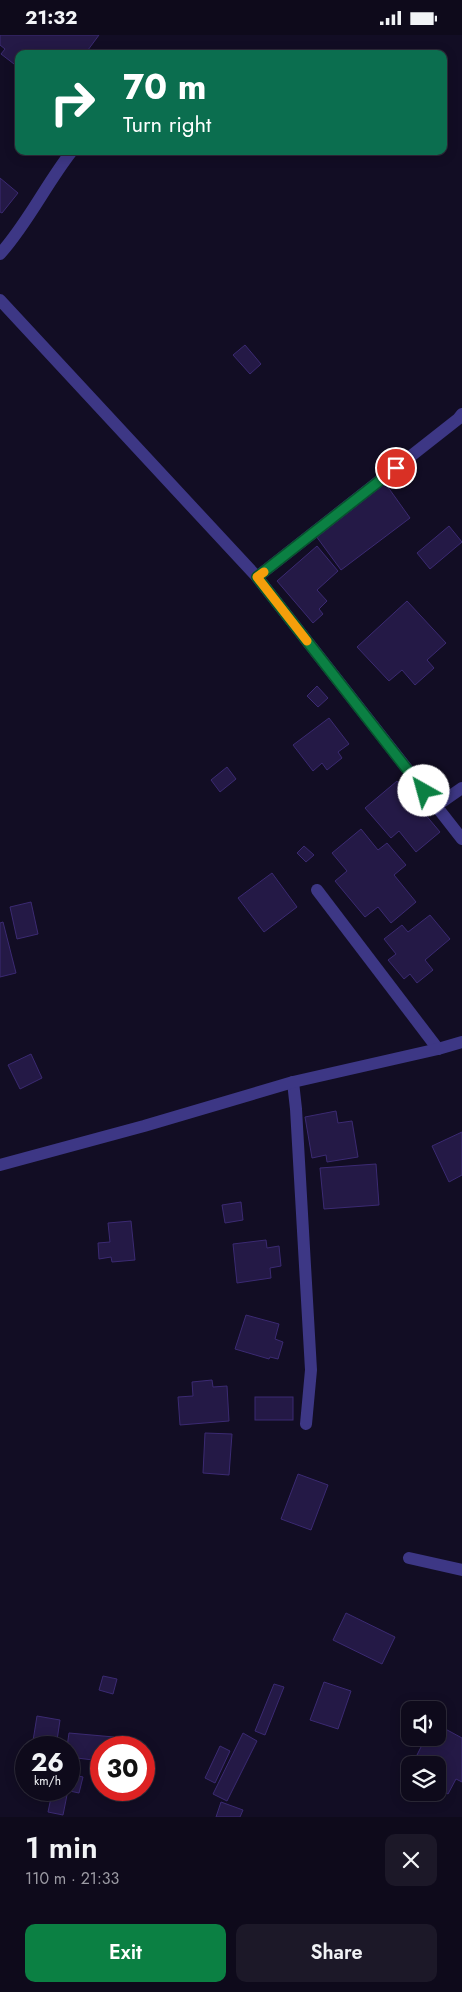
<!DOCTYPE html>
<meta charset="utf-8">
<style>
:root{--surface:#0e0a1b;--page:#1c1828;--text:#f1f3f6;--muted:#9b9aa3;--line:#2e2b3a;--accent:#0b8043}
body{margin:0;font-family:Jost,sans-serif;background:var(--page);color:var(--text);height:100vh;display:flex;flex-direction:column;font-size:19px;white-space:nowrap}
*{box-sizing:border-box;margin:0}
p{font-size:16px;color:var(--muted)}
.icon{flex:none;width:28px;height:28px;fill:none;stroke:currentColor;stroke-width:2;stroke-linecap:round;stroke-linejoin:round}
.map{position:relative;height:1782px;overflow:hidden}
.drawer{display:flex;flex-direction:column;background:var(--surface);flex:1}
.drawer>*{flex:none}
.top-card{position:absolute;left:15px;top:15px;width:432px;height:105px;border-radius:10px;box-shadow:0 2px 12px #0003,0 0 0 1px var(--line);background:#0b6e4f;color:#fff;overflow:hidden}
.buttons{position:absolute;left:401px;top:1666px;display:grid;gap:10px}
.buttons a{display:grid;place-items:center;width:45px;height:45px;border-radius:10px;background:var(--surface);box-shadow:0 2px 12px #0003,0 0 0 1px var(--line);font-size:25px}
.speed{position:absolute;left:15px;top:1701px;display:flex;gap:10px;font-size:25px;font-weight:700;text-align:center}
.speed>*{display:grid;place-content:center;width:65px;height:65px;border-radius:50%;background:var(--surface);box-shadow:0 2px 12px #0003,0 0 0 1px var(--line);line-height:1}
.speed small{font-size:12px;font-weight:400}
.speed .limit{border:8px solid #d22;background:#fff;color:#111}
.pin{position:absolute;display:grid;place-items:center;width:42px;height:42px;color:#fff;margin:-21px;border:2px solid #fff;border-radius:50%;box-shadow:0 1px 5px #0007}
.me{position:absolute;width:55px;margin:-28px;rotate:322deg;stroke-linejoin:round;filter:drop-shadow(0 0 4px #0008)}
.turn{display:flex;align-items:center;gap:18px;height:105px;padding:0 25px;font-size:22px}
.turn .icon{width:65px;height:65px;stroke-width:2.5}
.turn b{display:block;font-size:35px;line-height:42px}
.round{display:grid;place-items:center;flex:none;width:52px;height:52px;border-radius:10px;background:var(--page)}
.headline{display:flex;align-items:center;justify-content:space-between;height:85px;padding:0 25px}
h1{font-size:30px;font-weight:600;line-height:38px}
.action{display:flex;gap:10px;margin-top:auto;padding:10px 25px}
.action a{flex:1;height:58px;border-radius:10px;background:var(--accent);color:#fff;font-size:20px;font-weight:600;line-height:58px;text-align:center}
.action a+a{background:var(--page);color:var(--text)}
.status{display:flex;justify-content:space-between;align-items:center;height:35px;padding:0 25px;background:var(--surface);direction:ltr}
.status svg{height:14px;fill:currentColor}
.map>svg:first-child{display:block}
</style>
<div class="status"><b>21:32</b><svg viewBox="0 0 49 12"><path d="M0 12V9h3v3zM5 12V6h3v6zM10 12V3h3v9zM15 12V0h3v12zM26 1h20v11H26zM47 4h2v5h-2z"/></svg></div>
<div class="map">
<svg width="462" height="1782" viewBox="0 0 462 1782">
<rect width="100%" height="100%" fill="#120d24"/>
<g fill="#241946" stroke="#3b2a72">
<polygon points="0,0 99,0 85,19 19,19 19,23 14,29 1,19 5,14 0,10"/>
<polygon points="0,143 18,158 2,178 0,177"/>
<polygon points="245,310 261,329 250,339 233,320"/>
<polygon points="385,448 410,483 341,535 316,501"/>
<polygon points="449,491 462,507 430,534 417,518"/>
<polygon points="317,511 338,536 317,555 327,566 319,574 323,579 313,588 277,546"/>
<polygon points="407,566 446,608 427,625 434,633 415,650 402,635 389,646 357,612"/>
<polygon points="317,651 328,663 318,672 307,661"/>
<polygon points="329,683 349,709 338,717 342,723 327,735 322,728 313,736 293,710"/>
<polygon points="227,732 236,744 220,757 211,745"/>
<polygon points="397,746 440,797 416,817 399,796 391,803 365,773"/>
<polygon points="361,794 378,815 387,808 406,830 394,840 416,867 391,888 378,872 365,882 335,846 347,836 332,818"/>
<polygon points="304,811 314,820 306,827 297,818"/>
<polygon points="272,838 297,872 264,897 238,863"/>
<polygon points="31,867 38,899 17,904 10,872"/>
<polygon points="430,880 450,904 425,925 433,935 417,948 410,939 404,944 388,925 396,919 384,904 402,890 408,897"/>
<polygon points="3,887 16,938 0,942 0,888"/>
<polygon points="31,1019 42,1043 20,1054 8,1030"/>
<polygon points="336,1076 338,1088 352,1086 358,1122 327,1127 326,1120 312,1123 305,1082"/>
<polygon points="462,1097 462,1140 449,1147 432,1111"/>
<polygon points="376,1129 379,1170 324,1174 320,1133"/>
<polygon points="241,1167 243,1185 225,1188 222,1170"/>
<polygon points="131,1186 135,1225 112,1227 111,1222 99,1224 98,1208 110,1207 108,1188"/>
<polygon points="266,1205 267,1213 279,1211 281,1231 270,1233 271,1243 237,1248 233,1209"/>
<polygon points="246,1280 279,1289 275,1304 283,1307 278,1324 270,1322 269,1324 235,1314"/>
<polygon points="212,1345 213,1352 227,1351 229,1386 180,1390 178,1362 193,1361 192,1347"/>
<rect x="255" y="1362" width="38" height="23"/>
<polygon points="205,1398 232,1399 229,1440 203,1438"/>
<polygon points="298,1439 328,1450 311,1495 281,1484"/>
<polygon points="346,1578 395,1602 382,1629 333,1605"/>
<polygon points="103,1641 117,1644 113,1659 99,1655"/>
<polygon points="324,1647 351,1656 338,1694 310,1685"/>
<polygon points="274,1649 284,1652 265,1700 255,1696"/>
<polygon points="37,1681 60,1685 56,1712 32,1712"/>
<polygon points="438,1690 462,1703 462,1747 456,1744 448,1759 438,1753 438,1730 412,1730 426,1702 438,1702"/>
<polygon points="69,1698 114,1702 113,1712 101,1712 101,1726 69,1722 69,1712 67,1712"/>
<polygon points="243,1698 257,1706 227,1766 213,1759"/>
<polygon points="220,1711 230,1716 215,1748 205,1743"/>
<polygon points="69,1739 83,1742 79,1758 65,1755 69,1755"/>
<polygon points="52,1758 67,1760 63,1780 48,1777"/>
<polygon points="221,1767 243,1775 240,1782 216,1782"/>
</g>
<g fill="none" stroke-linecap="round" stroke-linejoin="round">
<g stroke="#3d3785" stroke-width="12">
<path d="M 0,219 C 28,188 46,149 72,116"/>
<polyline points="0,265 257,542 462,804"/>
<polyline points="257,542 458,384 462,379"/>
<polyline points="436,771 462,753"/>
<polyline points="317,855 438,1014"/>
<polyline points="293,1047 296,1074 311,1335 306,1389"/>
<polyline points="0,1130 144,1091 293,1047 438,1014 462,1007"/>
<polyline points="409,1523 462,1535"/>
</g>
</g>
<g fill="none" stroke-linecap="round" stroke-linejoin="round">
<defs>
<polyline id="route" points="396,433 257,542 424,756"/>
</defs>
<use href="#route" stroke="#07532c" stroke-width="12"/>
<use href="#route" stroke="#0b8043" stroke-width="9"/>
<polyline stroke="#f59e0b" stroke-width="9" points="264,537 257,542 307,606"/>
</g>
</svg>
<div class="buttons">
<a><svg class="icon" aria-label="sound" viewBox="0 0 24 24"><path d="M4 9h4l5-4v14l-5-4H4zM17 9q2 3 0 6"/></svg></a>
<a><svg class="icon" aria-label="layers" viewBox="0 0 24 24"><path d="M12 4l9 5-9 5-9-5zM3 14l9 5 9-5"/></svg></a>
</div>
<div class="speed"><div>26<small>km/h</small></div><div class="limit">30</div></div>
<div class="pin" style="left:396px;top:433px;background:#d93025"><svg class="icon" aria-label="arrive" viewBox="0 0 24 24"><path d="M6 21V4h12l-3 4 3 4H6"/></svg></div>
<svg class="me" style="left:424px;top:756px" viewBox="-20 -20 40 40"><circle r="19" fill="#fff"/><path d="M0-13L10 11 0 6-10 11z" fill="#0b8043"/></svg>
<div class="top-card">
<div class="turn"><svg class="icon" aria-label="right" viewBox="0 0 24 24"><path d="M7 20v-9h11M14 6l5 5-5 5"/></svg><div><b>70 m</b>Turn right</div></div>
</div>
</div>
<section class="drawer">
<div class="headline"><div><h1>1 min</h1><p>110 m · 21:33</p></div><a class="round"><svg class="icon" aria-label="close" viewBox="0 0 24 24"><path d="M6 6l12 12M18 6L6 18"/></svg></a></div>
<div class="action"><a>Exit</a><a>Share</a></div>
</section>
